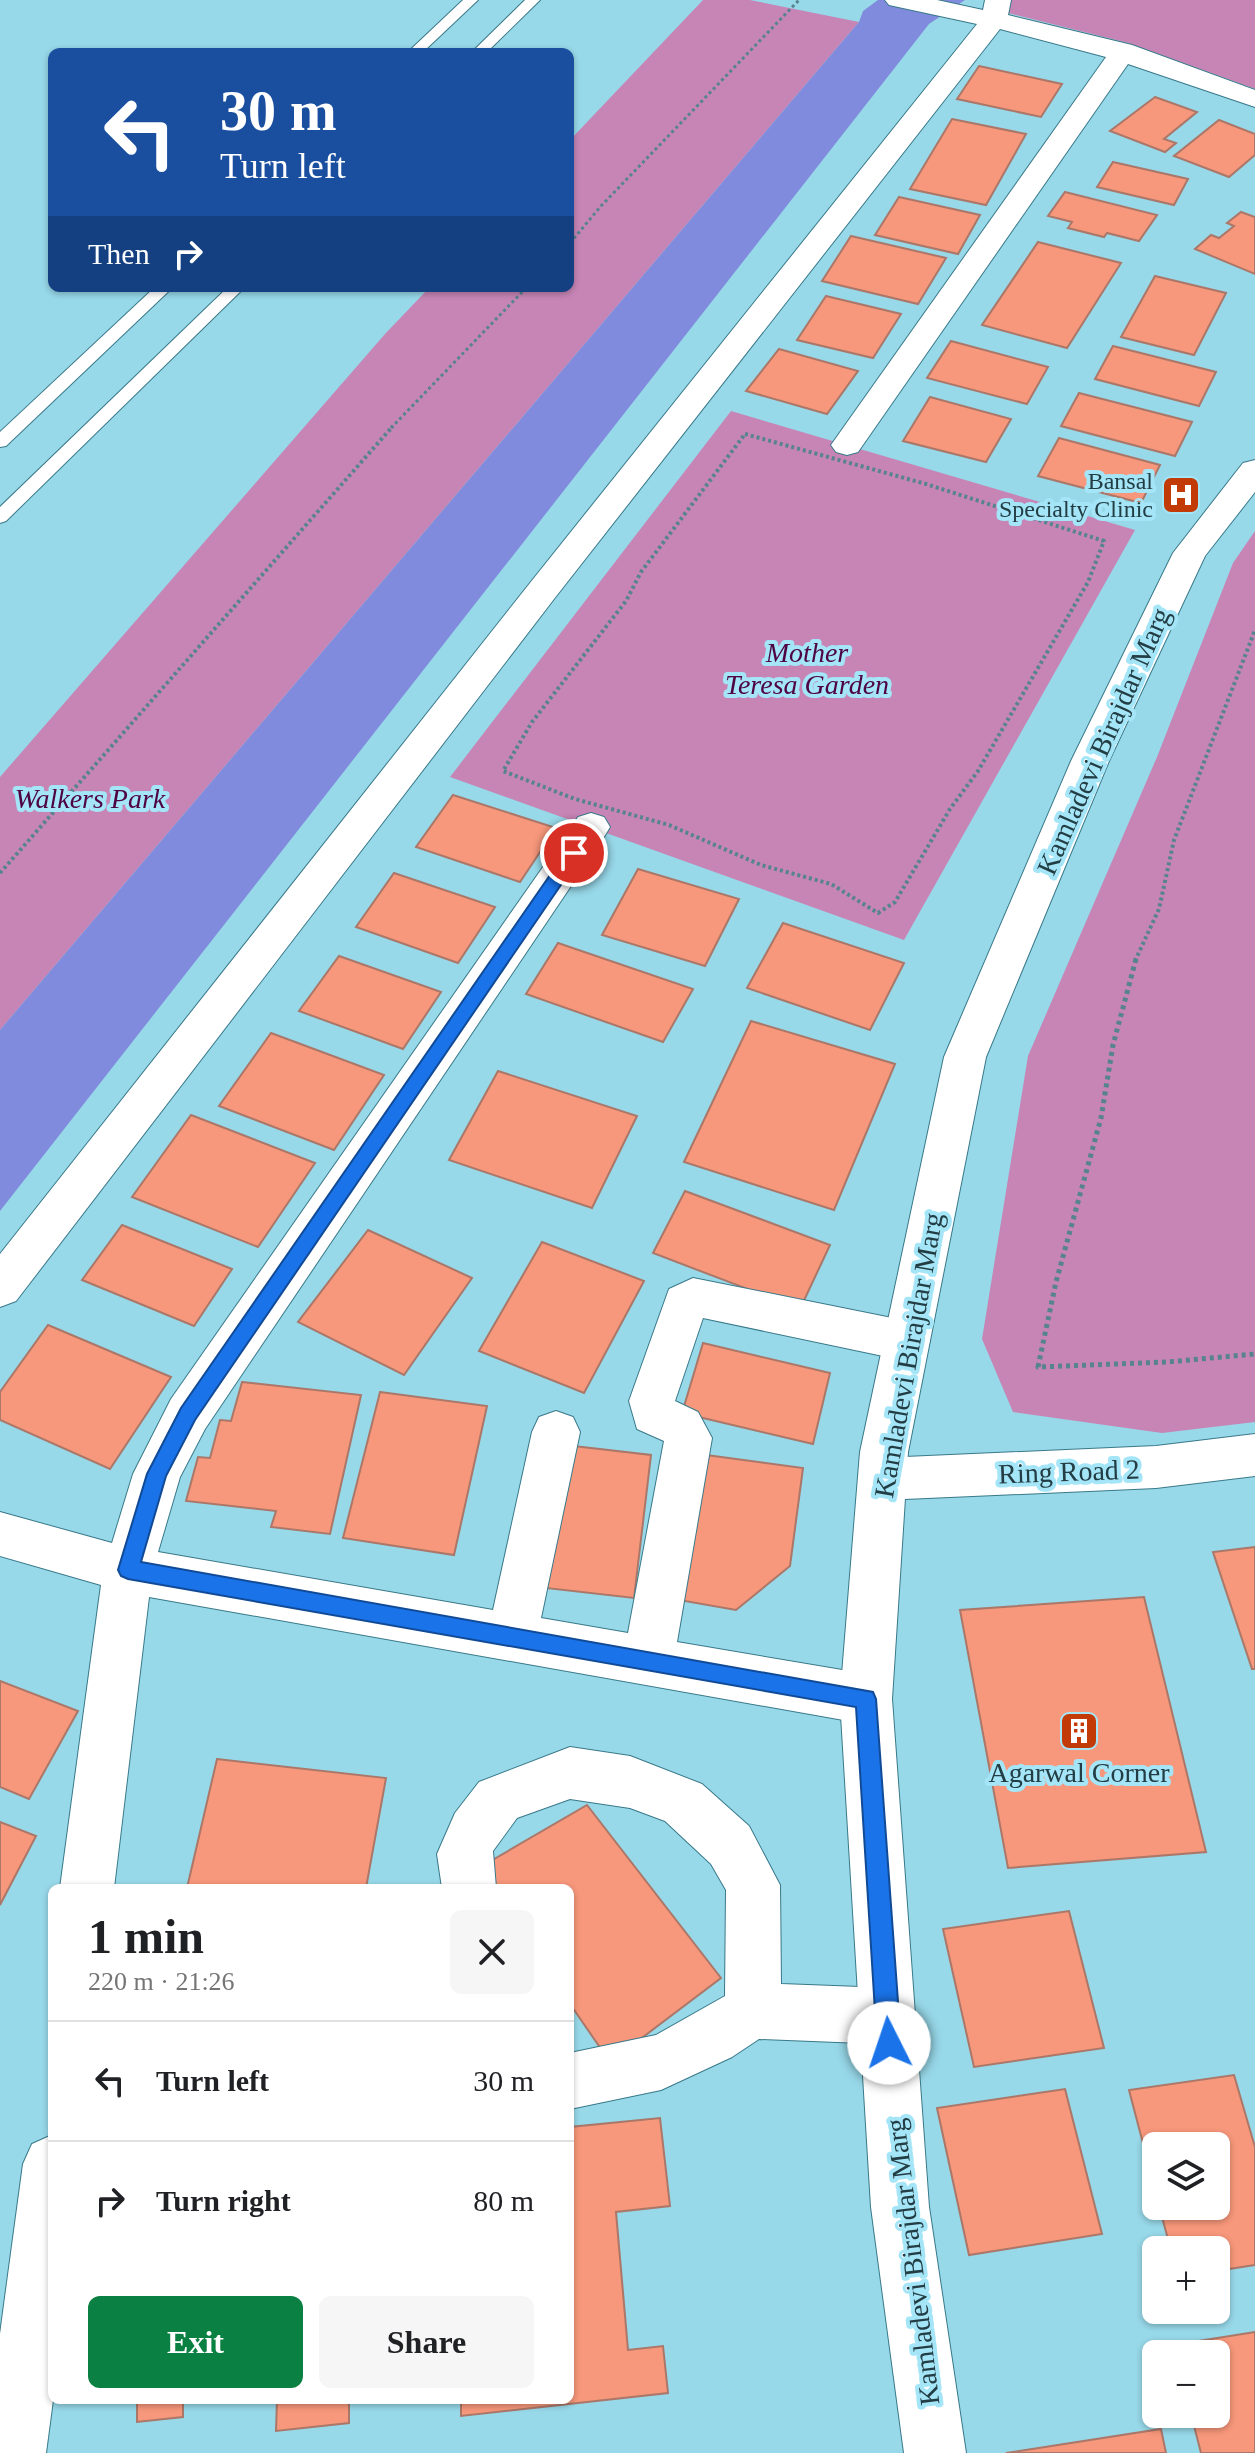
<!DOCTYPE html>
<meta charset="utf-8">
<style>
:root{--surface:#fff;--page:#f6f6f6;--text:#202124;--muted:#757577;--line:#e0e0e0;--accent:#0b8043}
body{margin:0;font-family:"Times New Roman",serif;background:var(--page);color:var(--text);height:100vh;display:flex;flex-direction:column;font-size:30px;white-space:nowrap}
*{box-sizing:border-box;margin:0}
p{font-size:26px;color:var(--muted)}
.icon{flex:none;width:44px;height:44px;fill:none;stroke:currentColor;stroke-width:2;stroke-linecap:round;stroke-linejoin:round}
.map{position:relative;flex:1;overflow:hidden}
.drawer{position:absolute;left:48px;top:1884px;width:526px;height:520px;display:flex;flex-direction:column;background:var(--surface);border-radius:12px;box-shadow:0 2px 6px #0004}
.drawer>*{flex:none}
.banner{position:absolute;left:48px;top:48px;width:526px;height:244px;border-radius:12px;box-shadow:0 2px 6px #0004;background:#1a4fa0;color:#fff;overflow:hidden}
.controls{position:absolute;left:1142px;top:2132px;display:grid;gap:16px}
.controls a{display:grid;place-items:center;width:88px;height:88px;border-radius:12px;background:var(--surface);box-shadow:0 2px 6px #0004;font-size:40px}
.pin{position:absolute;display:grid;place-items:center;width:68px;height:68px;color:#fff;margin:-34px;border:4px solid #fff;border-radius:50%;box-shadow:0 2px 8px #0007}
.me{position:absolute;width:88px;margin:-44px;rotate:356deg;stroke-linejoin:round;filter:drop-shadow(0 0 6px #0008)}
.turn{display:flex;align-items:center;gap:28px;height:168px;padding:0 40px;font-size:36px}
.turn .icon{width:104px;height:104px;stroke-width:2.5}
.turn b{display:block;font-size:56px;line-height:68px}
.then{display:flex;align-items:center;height:76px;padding:0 40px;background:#0003;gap:16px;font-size:30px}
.round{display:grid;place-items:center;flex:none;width:84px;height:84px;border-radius:12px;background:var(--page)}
.summary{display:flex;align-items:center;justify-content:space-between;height:136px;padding:0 40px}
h1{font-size:48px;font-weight:700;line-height:60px}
.button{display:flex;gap:16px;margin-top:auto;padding:16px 40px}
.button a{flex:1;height:92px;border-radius:12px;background:var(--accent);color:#fff;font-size:32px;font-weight:700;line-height:92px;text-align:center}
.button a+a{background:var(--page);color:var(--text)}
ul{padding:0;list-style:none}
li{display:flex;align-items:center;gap:24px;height:120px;padding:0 40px;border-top:2px solid var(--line)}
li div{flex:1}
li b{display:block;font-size:30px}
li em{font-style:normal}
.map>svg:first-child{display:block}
</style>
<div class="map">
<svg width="1255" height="2453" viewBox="0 0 1255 2453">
<rect width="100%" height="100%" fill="#97d8e9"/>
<g fill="#c785b5">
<polygon points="703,0 750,0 859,22 0,1030 0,777 385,334 429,288 570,288 570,140"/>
<polygon points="1007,0 1255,0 1255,89 1128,43 1004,12"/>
<polygon points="731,411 1135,530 904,940 450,777"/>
<polygon points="1255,531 1255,1422 1162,1433 1013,1412 982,1339 1028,1056 1157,757 1233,563"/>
</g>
<polygon fill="#808bdd" points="878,0 965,0 929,24 0,1211 0,1030 859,22 863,11"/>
<g fill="#f7977b" stroke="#ab7768" stroke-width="2">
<polygon points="979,66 1062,84 1041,117 957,99"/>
<polygon points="1155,97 1197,112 1164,139 1176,143 1165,152 1110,131"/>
<polygon points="952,119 1026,134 986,205 910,189"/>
<polygon points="1219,120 1255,134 1255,155 1229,177 1174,156"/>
<polygon points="1113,162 1188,179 1174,205 1097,187"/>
<polygon points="1065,192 1157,215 1139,241 1107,233 1104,237 1068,228 1072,222 1048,216"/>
<polygon points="899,197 980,215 958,254 875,235"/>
<polygon points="1241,212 1255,217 1255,274 1195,249 1211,235 1219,238 1234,226 1227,223"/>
<polygon points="851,236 946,258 918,304 822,281"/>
<polygon points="1038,242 1121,263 1067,348 982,325"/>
<polygon points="1155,276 1226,293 1194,355 1121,337"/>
<polygon points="826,296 901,314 873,358 797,340"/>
<polygon points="951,341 1048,367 1027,404 927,378"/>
<polygon points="1113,346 1216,372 1199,406 1095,379"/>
<polygon points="779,349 858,371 827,414 746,391"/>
<polygon points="1079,393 1192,422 1175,456 1061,426"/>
<polygon points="930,397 1011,419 986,462 903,441"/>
<polygon points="1059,438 1160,465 1141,503 1038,476"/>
<polygon points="453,795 556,828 520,882 416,847"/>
<polygon points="638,869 739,899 705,966 602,935"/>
<polygon points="394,873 495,907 458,963 356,927"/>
<polygon points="783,923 904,963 870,1030 747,988"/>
<polygon points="558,943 693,989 663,1042 526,994"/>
<polygon points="339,956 441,992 403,1049 299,1011"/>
<polygon points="751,1021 895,1064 834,1210 684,1162"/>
<polygon points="271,1033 384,1075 334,1150 219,1106"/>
<polygon points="498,1071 637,1116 592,1208 449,1160"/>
<polygon points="191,1115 315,1163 258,1247 132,1197"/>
<polygon points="685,1191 830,1245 800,1309 653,1253"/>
<polygon points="122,1225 232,1269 194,1326 82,1280"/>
<polygon points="368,1230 472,1278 404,1375 298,1322"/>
<polygon points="542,1242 644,1281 584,1393 479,1351"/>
<polygon points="48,1325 171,1377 110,1469 0,1420 0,1392"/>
<polygon points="703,1343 830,1373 813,1444 682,1413"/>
<polygon points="242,1382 361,1395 330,1534 271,1527 276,1511 186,1501 198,1457 210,1458 220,1420 231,1421"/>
<polygon points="380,1392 487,1406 454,1555 343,1538"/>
<polygon points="565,1445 651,1455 634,1598 537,1587"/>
<polygon points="699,1454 803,1468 790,1566 736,1610 679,1600"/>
<polygon points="1255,1547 1255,1669 1252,1669 1213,1552"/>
<polygon points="1144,1597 1206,1852 1008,1868 960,1610"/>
<polygon points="0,1681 78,1711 29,1799 0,1787"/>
<polygon points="217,1759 386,1778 366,1888 187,1888"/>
<polygon points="587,1805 721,1978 610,2062 570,2004 570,1888 490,1888 477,1869"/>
<polygon points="0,1822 36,1836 0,1905"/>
<polygon points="1069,1911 1104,2048 974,2067 943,1929"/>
<polygon points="1234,2075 1255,2147 1255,2265 1216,2271 1216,2250 1171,2250 1159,2206 1216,2206 1216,2146 1156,2146 1156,2193 1129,2090"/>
<polygon points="1065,2089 1102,2234 969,2255 937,2108"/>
<polygon points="660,2118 670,2206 616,2212 628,2350 663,2346 668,2393 461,2416 461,2400 570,2400 570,2127"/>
<polygon points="1255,2332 1255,2453 1201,2453 1191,2414 1216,2414 1216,2354 1175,2354 1173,2345"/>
<polygon points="137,2400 213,2400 183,2403 183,2417 137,2422"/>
<polygon points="277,2400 349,2400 349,2423 276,2431"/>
<polygon points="1161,2429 1166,2453 1006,2453"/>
</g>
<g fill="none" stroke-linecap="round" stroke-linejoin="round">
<defs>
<g id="lane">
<polygon points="463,0 478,0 423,52 408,52"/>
<polygon points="525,0 540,0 487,52 472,52"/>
<polygon points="154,288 172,288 6,446 0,447 0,432"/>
<polygon points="227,288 244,288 6,521 0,523 0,507"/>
</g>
<g id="street">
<polygon points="885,0 937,0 983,10 985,0 1011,0 1008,15 1132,45 1255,90 1255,107 1128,64 858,452 847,455 836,452 831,445 836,438 1106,57 1000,29 554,599 16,1301 0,1307 0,1254 530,583 977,24 889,5"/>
<polygon points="591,813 604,817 610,827 604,837 205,1429 180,1477 158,1552 493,1610 532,1432 539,1417 556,1411 573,1417 580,1432 541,1618 628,1633 664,1441 637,1429 629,1401 669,1289 693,1278 907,1321 923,1327 930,1341 923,1355 907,1361 703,1318 675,1401 698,1412 712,1438 677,1642 866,1674 884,1682 892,1699 884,1716 866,1724 149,1597 114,1888 60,1888 101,1585 0,1556 0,1512 112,1543 133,1474 171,1399 578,817"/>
<polygon points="1255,1434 1255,1476 1156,1488 882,1500 865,1494 858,1479 865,1464 882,1458 1156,1446"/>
<polygon points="570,1747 630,1756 702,1784 749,1826 780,1885 781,1984 887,1988 907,1996 915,2016 907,2036 887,2044 759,2039 732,2057 661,2090 570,2109 570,2053 656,2035 725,1996 726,1890 711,1864 665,1821 630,1808 570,1799 517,1818 493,1851 496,1888 442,1888 437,1854 455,1813 479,1782"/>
<polygon points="52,2135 53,2400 46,2453 0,2453 0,2334 23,2164 32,2144"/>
</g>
<polygon id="secondary" points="1255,460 1255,492 1205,556 1109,761 986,1057 908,1452 892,1699 929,2207 966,2453 904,2453 871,2207 840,1699 860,1452 944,1057 1071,761 1173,553 1243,463"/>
</defs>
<use href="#lane" stroke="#397989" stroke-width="2"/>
<use href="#street" stroke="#397989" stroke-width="2"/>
<use href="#secondary" stroke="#397989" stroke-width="2"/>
<g stroke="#57838f" stroke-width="3" stroke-dasharray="3 3" stroke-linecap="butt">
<polyline points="570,243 601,206 799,0"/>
<polyline points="391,428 526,288"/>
</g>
<g stroke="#57838f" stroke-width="4" stroke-dasharray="3 3" stroke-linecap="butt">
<polygon points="745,434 926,484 1104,541 1088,582 978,771 950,809 895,902 878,913 831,884 761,865 669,825 575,799 503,771 532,722 626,601 641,572"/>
<polyline points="0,873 393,426"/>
<polyline points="1135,961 1159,909 1174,840 1255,630"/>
</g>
<polyline stroke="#57838f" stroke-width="5" stroke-dasharray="4 4" stroke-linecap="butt" points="1136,959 1113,1045 1101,1118 1056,1282 1038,1367 1167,1362 1255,1354"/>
<use href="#lane" fill="#fff" fill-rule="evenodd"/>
<use href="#street" fill="#fff" fill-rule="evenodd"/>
<use href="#secondary" fill="#fff" fill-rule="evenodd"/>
</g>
<polygon fill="#1a73e8" stroke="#114b97" stroke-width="2" points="574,847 582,853 580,857 195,1420 166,1476 141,1562 873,1692 876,1699 901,2043 897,2051 889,2055 881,2051 877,2043 856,1707 128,1579 121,1576 118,1570 147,1474 181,1408 568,849"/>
<defs>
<symbol id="hospital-square" viewBox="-11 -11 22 22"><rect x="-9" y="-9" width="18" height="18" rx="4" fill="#c23b06" stroke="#a4e5f7"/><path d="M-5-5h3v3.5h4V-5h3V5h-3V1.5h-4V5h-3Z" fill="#fff"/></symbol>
<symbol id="building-square" viewBox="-11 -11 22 22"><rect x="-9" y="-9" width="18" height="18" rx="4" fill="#c23b06" stroke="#a4e5f7"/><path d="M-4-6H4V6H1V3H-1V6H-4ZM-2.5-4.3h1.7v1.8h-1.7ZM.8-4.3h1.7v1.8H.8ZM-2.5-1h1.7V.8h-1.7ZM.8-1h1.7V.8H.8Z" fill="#fff"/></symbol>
</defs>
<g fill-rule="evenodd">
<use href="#hospital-square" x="1159" y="473" width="44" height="44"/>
<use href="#building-square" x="1057" y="1709" width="44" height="44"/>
</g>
<g text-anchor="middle" stroke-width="8" stroke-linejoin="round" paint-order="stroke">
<g font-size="24" fill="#233d44" stroke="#a4e5f7" text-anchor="end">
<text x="1153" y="489">Bansal<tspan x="1153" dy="28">Specialty Clinic</tspan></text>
</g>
<g font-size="28" font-style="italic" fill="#4e0441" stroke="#a4e5f7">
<text x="807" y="662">Mother<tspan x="807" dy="32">Teresa Garden</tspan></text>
<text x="90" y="808">Walkers Park</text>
</g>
<g font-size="28" fill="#233d44" stroke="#a4e5f7">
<text transform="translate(1103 741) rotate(-66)" y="10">Kamladevi Birajdar Marg</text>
<text transform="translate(908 1355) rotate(-80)" y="10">Kamladevi Birajdar Marg</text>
<text transform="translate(1069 1471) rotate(-2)" y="10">Ring Road 2</text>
<text transform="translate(912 2262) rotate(-97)" y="10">Kamladevi Birajdar Marg</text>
</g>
<g font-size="28" fill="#233d44" stroke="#a4e5f7">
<text x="1079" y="1782">Agarwal Corner</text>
</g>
</g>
</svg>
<div class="controls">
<a><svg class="icon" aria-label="layers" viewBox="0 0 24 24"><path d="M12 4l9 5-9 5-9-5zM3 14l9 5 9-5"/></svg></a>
<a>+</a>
<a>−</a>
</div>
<div class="pin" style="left:574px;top:853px;background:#d93025"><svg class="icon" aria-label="arrive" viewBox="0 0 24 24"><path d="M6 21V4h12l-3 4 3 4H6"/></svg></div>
<svg class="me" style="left:889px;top:2043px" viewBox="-20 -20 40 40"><circle r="19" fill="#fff"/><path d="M0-13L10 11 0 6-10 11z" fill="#1a73e8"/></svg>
<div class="banner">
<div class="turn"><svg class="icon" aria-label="left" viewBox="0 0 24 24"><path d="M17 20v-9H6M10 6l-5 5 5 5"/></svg><div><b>30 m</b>Turn left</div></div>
<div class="then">Then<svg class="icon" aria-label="right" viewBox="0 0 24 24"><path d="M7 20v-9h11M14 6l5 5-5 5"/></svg></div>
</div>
<section class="drawer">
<div class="summary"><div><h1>1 min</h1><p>220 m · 21:26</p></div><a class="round"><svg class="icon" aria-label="close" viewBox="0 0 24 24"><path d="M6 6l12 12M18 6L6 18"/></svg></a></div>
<ul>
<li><svg class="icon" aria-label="left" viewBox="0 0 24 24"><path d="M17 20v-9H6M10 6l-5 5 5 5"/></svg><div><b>Turn left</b></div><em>30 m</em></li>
<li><svg class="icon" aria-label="right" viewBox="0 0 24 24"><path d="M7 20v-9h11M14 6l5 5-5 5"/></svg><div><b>Turn right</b></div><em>80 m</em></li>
</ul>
<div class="button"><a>Exit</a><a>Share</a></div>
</section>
</div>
